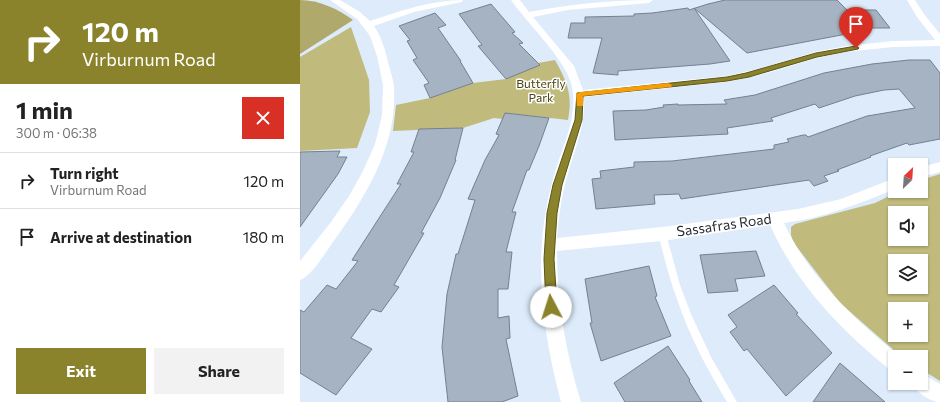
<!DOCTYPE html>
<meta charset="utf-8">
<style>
:root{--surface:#fff;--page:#f2f2f2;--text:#222;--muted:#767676;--line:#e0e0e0;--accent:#8b832b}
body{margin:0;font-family:Commissioner,sans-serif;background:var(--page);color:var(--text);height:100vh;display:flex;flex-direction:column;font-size:15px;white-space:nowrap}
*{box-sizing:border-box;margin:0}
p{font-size:13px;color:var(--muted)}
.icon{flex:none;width:22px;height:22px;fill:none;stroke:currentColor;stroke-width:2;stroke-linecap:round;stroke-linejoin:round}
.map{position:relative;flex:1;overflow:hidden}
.side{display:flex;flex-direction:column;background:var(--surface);width:300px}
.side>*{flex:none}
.hud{background:#8b832b;color:#fff;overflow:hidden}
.needle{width:26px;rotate:25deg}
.fabs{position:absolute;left:588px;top:158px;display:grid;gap:8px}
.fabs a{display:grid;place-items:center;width:40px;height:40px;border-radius:0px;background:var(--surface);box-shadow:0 1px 3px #0004;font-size:20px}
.pin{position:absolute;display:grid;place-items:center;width:34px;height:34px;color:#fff;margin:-41px -17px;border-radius:50% 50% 50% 0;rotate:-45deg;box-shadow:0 0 4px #0007}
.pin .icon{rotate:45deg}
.me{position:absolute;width:44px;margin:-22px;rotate:355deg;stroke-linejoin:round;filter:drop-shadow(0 0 3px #0008)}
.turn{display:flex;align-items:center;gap:14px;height:84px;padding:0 16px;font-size:18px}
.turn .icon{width:52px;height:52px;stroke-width:2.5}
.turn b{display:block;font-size:28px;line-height:34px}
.round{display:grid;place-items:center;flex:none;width:42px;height:42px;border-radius:0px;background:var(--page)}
.summary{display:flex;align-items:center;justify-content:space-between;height:68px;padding:0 16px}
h1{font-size:24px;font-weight:700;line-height:30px}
.action{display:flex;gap:8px;margin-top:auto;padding:8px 16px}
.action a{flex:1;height:46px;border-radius:0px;background:var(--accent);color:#fff;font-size:16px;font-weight:700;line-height:46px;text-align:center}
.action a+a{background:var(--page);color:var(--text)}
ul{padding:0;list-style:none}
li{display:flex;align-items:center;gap:12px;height:56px;padding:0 16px;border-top:1px solid var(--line)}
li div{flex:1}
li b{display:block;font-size:15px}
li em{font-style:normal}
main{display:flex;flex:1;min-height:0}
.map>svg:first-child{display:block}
</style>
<main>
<section class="side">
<div class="hud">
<div class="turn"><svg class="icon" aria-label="right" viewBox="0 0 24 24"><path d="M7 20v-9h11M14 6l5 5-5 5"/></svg><div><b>120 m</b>Virburnum Road</div></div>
</div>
<div class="summary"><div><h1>1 min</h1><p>300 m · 06:38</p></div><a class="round" style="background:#d93025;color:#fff"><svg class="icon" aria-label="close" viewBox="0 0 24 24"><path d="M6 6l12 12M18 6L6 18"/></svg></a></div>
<ul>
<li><svg class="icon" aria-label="right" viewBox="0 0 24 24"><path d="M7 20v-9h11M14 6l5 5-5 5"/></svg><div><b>Turn right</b><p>Virburnum Road</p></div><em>120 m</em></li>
<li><svg class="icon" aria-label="arrive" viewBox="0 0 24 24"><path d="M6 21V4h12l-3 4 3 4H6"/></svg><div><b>Arrive at destination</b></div><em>180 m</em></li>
</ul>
<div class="action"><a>Exit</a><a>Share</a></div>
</section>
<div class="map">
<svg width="640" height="402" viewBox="0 0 640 402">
<rect width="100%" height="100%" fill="#ddebfb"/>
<g fill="#c0ba7d" fill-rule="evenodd">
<polygon points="51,27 69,80 70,112 57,148 0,151 0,57"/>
<path d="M 255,60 C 267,82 273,94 268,120 L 206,113 L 203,119 L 194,118 L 163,128 L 93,131 L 96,105 L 130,98 L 173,83 L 206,79 L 238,63 Z"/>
<path d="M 640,174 L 640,381 L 621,369 L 621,357 L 603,357 L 596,352 L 540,303 L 493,242 L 491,235 L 491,227 L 495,224 L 575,203 L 599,191 L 621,191 L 621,180 ZM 595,213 L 621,213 L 621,239 L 595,239 ZM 595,261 L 621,261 L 621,287 L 595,287 ZM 595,309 L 621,309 L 621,335 L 595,335 Z"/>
</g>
<path fill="#afa96b" d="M 0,0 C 19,0 38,9 53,20 L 0,54 Z"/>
<g fill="#a5b3c2" stroke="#74818f">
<polygon points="425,0 537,0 547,10 576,10 590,28 555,28 557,32 447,53 394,8 430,61 410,64 318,71 318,75 293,73 302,38 268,38 271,23 285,23 285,17 334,16 334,14 352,13 388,8 389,10 408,4"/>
<polygon points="191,4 215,32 212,33 223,43 219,44 240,65 206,79 178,46 182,45 159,14"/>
<polygon points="135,13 146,25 138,28 161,61 160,61 173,83 130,98 124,85 129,83 113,60 117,58 107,41 110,40 99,26"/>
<polygon points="609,60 630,60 640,73 640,139 609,145 607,143 570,156 571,157 537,170 539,171 524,176 528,181 514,186 509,180 381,199 379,194 354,195 355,204 296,209 292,179 301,178 300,171 334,167 334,162 372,161 474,149 474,145 489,142 487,139 503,135 506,135 508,137 567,116 615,108 599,89 584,90 555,96 519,108 515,104 471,118 473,121 427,128 428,134 315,140 313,111 346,110 364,107 363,105 378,104 378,105 427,104 424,100 455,95 524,73 572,64"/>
<polygon points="205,113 249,118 239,146 229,170 227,170 212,212 216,212 206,252 212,252 208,289 198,289 198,318 209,316 210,338 206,339 218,396 202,402 148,402 142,347 147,294 156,254 158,254 175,200 168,199 185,160 199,135 196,134"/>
<polygon points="163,128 155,160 156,160 140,198 121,233 124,233 94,285 99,287 81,312 72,309 51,338 72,349 36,395 0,373 0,310 4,312 27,285 36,289 58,261 52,260 101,184 97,184 114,152 111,152 119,129"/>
<polygon points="40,151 37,157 47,157 38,174 0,227 0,152"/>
<polygon points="456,251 465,276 435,279 438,291 408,293 400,255"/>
<polygon points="349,266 357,296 355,297 371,336 301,361 290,323 292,323 285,279"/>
<polygon points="474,285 498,313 496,314 532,353 486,396 447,349 444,351 430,332 437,327 428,315"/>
<polygon points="368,346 390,380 389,381 402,402 325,402 314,383"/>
<polygon points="540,363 585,402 513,402"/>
</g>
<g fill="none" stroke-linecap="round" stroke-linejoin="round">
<path fill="#fff" fill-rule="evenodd" d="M 362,231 L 365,232 L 366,234 L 380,285 L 391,314 L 411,357 L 437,402 L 427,402 C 407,369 389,335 377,299 C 369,278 364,256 358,234 L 359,232 Z"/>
<g fill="#fff" fill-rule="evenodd">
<path d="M 30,0 L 40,0 L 60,12 L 70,21 C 100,11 131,0 163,0 L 162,2 L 114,12 L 74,26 C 82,38 86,52 89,66 C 91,72 93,79 94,86 C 98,144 66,197 33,242 C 25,253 12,276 0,280 L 0,261 L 31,222 L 49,196 L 63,171 L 75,144 L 82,115 L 83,85 L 77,56 L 70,36 L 57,19 Z"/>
<path d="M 211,0 L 220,0 L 229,12 C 271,4 311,0 353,0 L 349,3 L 268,10 L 233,17 L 274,66 L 283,90 L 427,76 L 457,69 L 515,52 L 546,46 L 593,41 L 635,40 L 617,17 L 607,0 L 615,0 L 624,14 L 640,34 L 640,46 L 593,47 L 546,52 L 517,58 L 464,74 L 427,82 L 284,97 C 286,123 276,146 269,170 C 262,192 259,215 257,238 L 362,227 L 498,209 L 541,199 L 595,178 L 595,189 C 559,204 523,218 484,223 C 509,277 555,320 601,357 L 595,357 L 595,372 L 589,369 C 540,329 496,284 470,225 L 362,241 L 257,251 C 257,303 266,353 281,402 L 261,402 C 245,342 235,278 245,216 C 247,201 251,186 255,172 C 264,143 279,114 271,83 C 264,58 227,23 211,0 Z"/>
<polygon points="640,162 640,172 621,177 621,167"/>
<path d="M 621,373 L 640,384 L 640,402 C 630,402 616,392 612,383 L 621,383 Z"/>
</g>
</g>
<polygon fill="#8b832b" stroke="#5a551c" points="556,46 559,48 558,49 517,57 449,77 427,81 283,96 282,120 262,185 257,213 254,259 257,307 255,311 251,312 247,311 246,307 244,259 247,213 253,185 275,120 277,93 427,77 446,73 516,53"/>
<polygon fill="#f59e0b" points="368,83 372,85 371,87 283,96 283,106 277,106 276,94 280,92"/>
<g text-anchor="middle" stroke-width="3" stroke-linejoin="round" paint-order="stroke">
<g font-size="12" fill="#484312" stroke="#fff">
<text x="241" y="88">Butterfly<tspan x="241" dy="14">Park</tspan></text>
</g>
<g font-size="14" fill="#292e34" stroke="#fff">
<text transform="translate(424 225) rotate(-8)" y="5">Sassafras Road</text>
</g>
</g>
</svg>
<div class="fabs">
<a><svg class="needle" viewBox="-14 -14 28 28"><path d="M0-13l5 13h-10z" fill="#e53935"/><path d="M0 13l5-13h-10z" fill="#767676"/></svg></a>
<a><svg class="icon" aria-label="sound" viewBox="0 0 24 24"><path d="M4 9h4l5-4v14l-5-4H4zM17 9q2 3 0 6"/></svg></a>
<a><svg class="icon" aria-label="layers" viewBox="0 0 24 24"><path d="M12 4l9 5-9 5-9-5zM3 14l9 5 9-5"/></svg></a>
<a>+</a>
<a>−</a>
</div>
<div class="pin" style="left:556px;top:48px;background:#d93025"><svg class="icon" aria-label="arrive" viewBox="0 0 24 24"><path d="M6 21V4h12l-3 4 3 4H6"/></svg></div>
<svg class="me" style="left:251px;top:307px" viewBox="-20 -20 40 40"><circle r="19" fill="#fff"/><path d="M0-13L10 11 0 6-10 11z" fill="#8b832b"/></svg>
</div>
</main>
